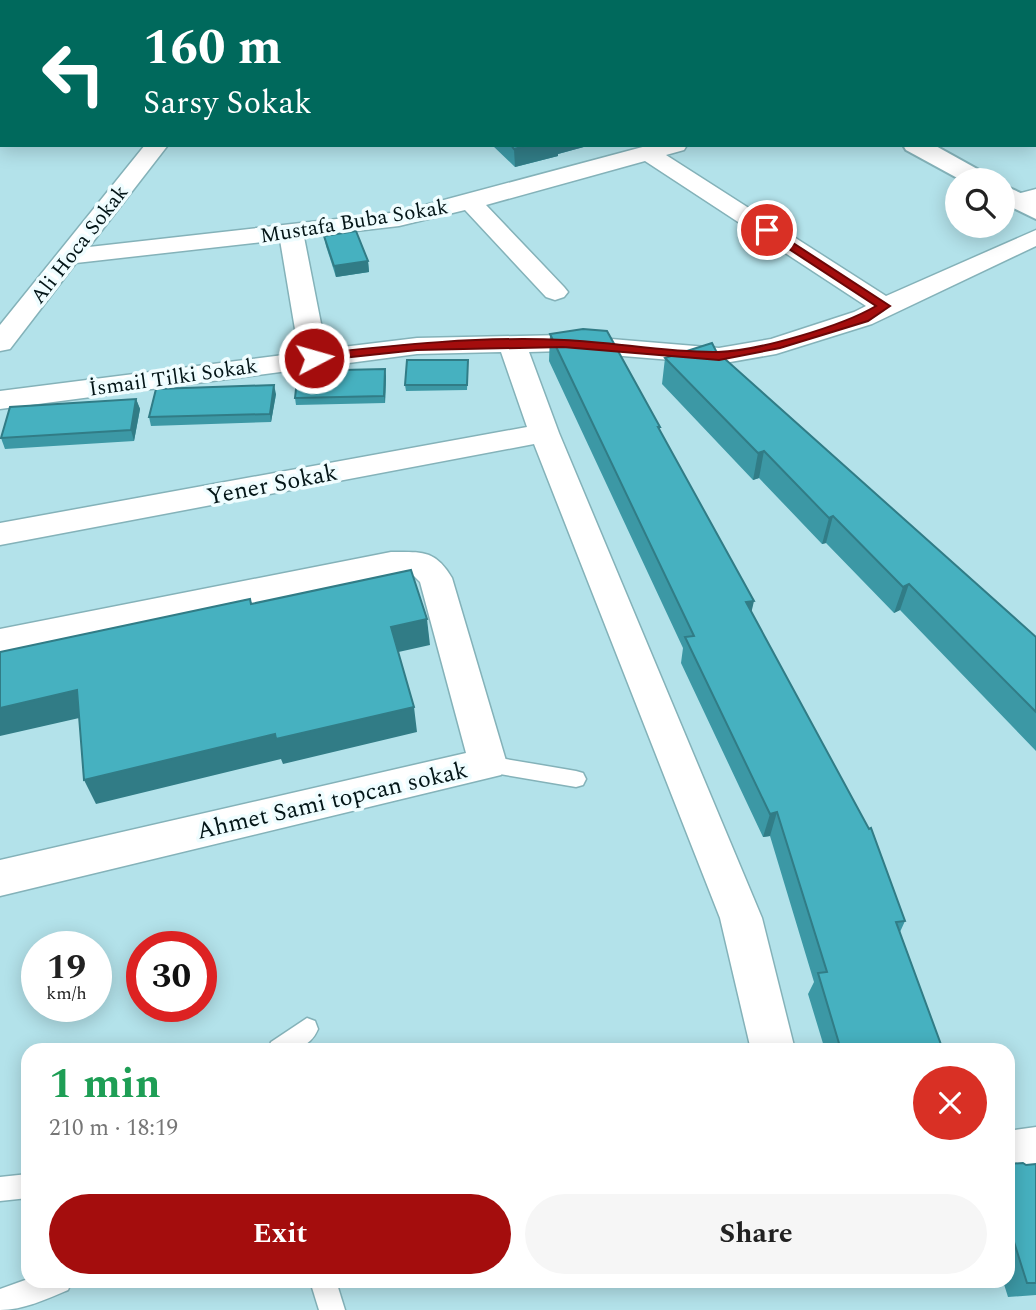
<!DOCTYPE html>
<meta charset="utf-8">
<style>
:root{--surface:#fff;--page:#f6f6f6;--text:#222;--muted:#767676;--accent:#a40d0d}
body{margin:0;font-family:Spectral,serif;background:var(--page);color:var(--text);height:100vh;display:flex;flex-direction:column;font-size:26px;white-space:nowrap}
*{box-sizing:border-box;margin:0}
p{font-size:23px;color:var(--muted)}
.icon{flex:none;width:38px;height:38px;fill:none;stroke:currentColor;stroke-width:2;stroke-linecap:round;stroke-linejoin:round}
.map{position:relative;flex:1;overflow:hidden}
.panel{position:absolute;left:21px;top:1043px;width:994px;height:245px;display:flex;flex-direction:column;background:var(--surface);border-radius:21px;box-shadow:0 4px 18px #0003}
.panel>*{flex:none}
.banner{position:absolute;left:0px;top:0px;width:1036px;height:147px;box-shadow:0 4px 18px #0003;background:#00695c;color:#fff;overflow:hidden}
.controls{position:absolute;left:945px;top:168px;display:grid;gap:14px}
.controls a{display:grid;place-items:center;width:70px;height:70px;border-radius:50%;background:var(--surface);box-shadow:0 4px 18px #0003;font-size:35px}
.speed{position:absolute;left:21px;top:931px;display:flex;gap:14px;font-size:35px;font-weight:700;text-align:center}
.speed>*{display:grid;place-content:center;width:91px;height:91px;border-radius:50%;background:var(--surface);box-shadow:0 4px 18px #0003;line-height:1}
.speed small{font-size:18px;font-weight:400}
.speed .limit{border:10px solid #d22;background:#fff;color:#111}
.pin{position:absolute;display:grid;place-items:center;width:60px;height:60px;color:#fff;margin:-30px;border:4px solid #fff;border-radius:50%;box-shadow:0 2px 7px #0007}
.me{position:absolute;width:77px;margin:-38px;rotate:84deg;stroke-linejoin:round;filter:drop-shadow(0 0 5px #0008)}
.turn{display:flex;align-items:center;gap:24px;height:147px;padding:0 28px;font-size:32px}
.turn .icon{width:91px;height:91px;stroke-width:2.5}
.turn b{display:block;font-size:49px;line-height:60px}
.round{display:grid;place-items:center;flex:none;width:74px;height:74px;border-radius:37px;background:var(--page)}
.headline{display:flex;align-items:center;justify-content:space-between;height:119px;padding:0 28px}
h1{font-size:42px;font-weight:700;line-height:52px;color:#1e9e55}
.primary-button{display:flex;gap:14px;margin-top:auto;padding:14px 28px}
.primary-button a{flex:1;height:80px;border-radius:42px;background:var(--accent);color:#fff;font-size:28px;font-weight:700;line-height:80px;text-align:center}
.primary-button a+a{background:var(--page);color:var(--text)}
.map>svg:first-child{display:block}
</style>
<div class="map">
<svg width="1036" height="1310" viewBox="0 0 1036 1310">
<rect width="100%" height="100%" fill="#b3e2ea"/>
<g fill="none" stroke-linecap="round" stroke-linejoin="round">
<defs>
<g id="service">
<polygon points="688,0 703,0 687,2"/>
<rect x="1034" y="89" width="2" height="7"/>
<polygon points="488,756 576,771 583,773 586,779 583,785 576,787 488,772 481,770 479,764 481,758"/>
<path d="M 307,1018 L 315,1021 L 318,1029 C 309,1051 289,1050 268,1050 L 271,1042 Z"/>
<polygon points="28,1174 28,1198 0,1201 0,1177"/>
<path d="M 28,1279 L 28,1281 L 72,1281 L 68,1290 C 47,1299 23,1310 0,1310 L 0,1289 Z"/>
<polygon points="310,1281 336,1281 345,1310 319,1310"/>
</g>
<g id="minor">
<rect x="234" y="0" width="18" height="2"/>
<polygon points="262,0 281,0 261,2"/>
<polygon points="1034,57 1036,57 1034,70"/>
<path d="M 145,145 L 168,145 L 89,247 L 399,212 L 650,145 L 687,145 L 684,150 L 666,155 L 886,296 L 1036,230 L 1036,246 L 872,324 L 776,354 L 719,364 L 563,351 L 529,352 L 559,433 L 762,918 L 795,1050 L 751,1050 L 720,918 L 534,444 L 0,545 L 0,523 L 527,427 L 501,352 L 417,354 L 0,409 L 0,391 L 299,353 L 280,240 L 76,263 L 10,349 L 0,351 L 0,325 ZM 645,161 L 866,306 L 854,312 L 771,339 L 719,348 L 563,335 L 417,338 L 326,349 L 304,237 L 399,226 L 465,210 L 546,297 L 555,300 L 564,297 L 568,292 L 564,287 L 486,205 Z"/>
<polygon points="1036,189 1036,203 1017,208 1009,206 1005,201 1009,196"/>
<path d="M 391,552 C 421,552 435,549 452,578 L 507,764 L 501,775 L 0,896 L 0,860 L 466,753 L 420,582 L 414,576 L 391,576 L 0,655 L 0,629 Z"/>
<polygon points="1036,1127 1036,1175 1008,1179 1008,1131"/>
</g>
<g id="tertiary">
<polygon points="652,0 674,0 675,2 653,2"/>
<polygon points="903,145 934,145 988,175 992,180 961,180 906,150"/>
<polygon points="1003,185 1036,200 1036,219 1003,203"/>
</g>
</defs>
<use href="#service" stroke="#84b2b9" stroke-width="3"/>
<use href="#minor" stroke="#84b2b9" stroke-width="3"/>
<use href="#tertiary" stroke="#84b2b9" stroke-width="4"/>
<use href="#service" fill="#fff" fill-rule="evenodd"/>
<use href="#minor" fill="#fff" fill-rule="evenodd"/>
<use href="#tertiary" fill="#fff" fill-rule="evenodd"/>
</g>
<g fill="#3c98a5">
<polygon points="492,145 591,145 558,154 558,156 515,167"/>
<polygon points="324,236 368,261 369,272 336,277 326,246"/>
<polygon points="550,334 660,427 660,430 905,921 900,932 943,1050 825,1050 808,994 814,982 770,836 763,837 681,663 683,648 549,361"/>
<polygon points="716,351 1036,637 1036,751 900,610 894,613 826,543 822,544 759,478 753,480 662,384 665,358"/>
<polygon points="468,360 467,390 406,391 405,385"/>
<polygon points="386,376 385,403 296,405 295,398"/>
<polygon points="276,394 271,422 151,426 149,417"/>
<polygon points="136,399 140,409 134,441 5,449 1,438"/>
<polygon points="1008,1164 1026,1165 1036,1164 1036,1295 1008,1297 1003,1281 1008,1281"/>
</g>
<g fill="#317c86">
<polygon points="529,145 591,145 558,154 558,156 515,167 514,149"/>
<polygon points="368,261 369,272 336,277 334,266"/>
<polygon points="385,369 386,376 385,403 384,396"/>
<polygon points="274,385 276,394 271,422 270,414"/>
<polygon points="136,399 140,409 134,441 131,430"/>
<polygon points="764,451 759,478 753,480 758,453"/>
<polygon points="833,516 826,543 822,544 829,518"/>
<polygon points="909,584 900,610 894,613 903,587"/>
<polygon points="754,601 748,627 746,602"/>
<polygon points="427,619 430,645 394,653 391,627"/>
<polygon points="77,690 88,716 0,736 0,708"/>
<polygon points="414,707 417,732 283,764 281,759 96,804 84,780 275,734"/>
<polygon points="777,812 770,836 763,837 770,814"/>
</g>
<g fill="#46b1c0" stroke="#317c86" stroke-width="2">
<polygon points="511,145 529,145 514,149"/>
<polygon points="356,231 368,261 334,266 324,236"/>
<polygon points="583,329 607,331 660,427 658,427 754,601 746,602 869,829 871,828 905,921 896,922 943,1050 841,1050 818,973 827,972 777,812 770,814 685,637 694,636 550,334"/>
<polygon points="712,343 716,351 1036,637 1036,712 909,584 903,587 833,516 829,518 764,451 758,453 665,358"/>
<polygon points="407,360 468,360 467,385 405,385"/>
<polygon points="385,369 384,396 295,398 298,371"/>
<polygon points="274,385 270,414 149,417 156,389"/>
<polygon points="136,399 131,430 1,438 10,407"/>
<polygon points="411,570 427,619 391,627 414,707 276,739 275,734 84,780 77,690 0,708 0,652 250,599 251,604"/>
<polygon points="1023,1163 1026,1165 1036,1164 1036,1283 1027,1283 1008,1223 1008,1164"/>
</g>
<path fill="#a40d0d" stroke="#6b0808" stroke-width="2" d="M 767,226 L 890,306 L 868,321 L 780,348 L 719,360 L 563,347 L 417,350 L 314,361 L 308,358 L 314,354 C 397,345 481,336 564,340 C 615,342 667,353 718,352 C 758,351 842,326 876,306 L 763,232 L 761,230 Z"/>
<g text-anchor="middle" stroke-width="7" stroke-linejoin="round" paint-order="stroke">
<g font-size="21" fill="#031517" stroke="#effdff">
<text transform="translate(354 221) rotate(-9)" y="7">Mustafa Buba Sokak</text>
<text transform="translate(79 244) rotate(-52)" y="7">Ali Hoca Sokak</text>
<text transform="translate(173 377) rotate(-8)" y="7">İsmail Tilki Sokak</text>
</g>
<g font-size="24" fill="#031517" stroke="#effdff">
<text transform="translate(272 484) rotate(-11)" y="8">Yener Sokak</text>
<text transform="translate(332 800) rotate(-13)" y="8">Ahmet Sami topcan sokak</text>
</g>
</g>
</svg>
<div class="controls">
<a><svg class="icon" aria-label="search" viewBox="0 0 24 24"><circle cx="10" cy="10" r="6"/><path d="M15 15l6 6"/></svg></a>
</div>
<div class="speed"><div>19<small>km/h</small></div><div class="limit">30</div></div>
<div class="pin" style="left:767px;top:230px;background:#d93025"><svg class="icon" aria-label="arrive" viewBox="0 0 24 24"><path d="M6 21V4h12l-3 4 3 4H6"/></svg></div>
<svg class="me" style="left:314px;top:358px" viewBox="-20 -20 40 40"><circle r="17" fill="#a40d0d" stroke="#fff" stroke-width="3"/><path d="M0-11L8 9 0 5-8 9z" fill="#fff"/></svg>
<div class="banner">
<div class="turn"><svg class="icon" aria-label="left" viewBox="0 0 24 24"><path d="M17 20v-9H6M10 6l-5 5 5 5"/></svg><div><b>160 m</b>Sarsy Sokak</div></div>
</div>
<section class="panel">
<div class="headline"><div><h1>1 min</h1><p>210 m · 18:19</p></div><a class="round" style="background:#d93025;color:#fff"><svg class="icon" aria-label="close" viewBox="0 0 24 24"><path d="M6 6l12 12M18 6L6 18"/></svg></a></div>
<div class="primary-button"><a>Exit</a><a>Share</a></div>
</section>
</div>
